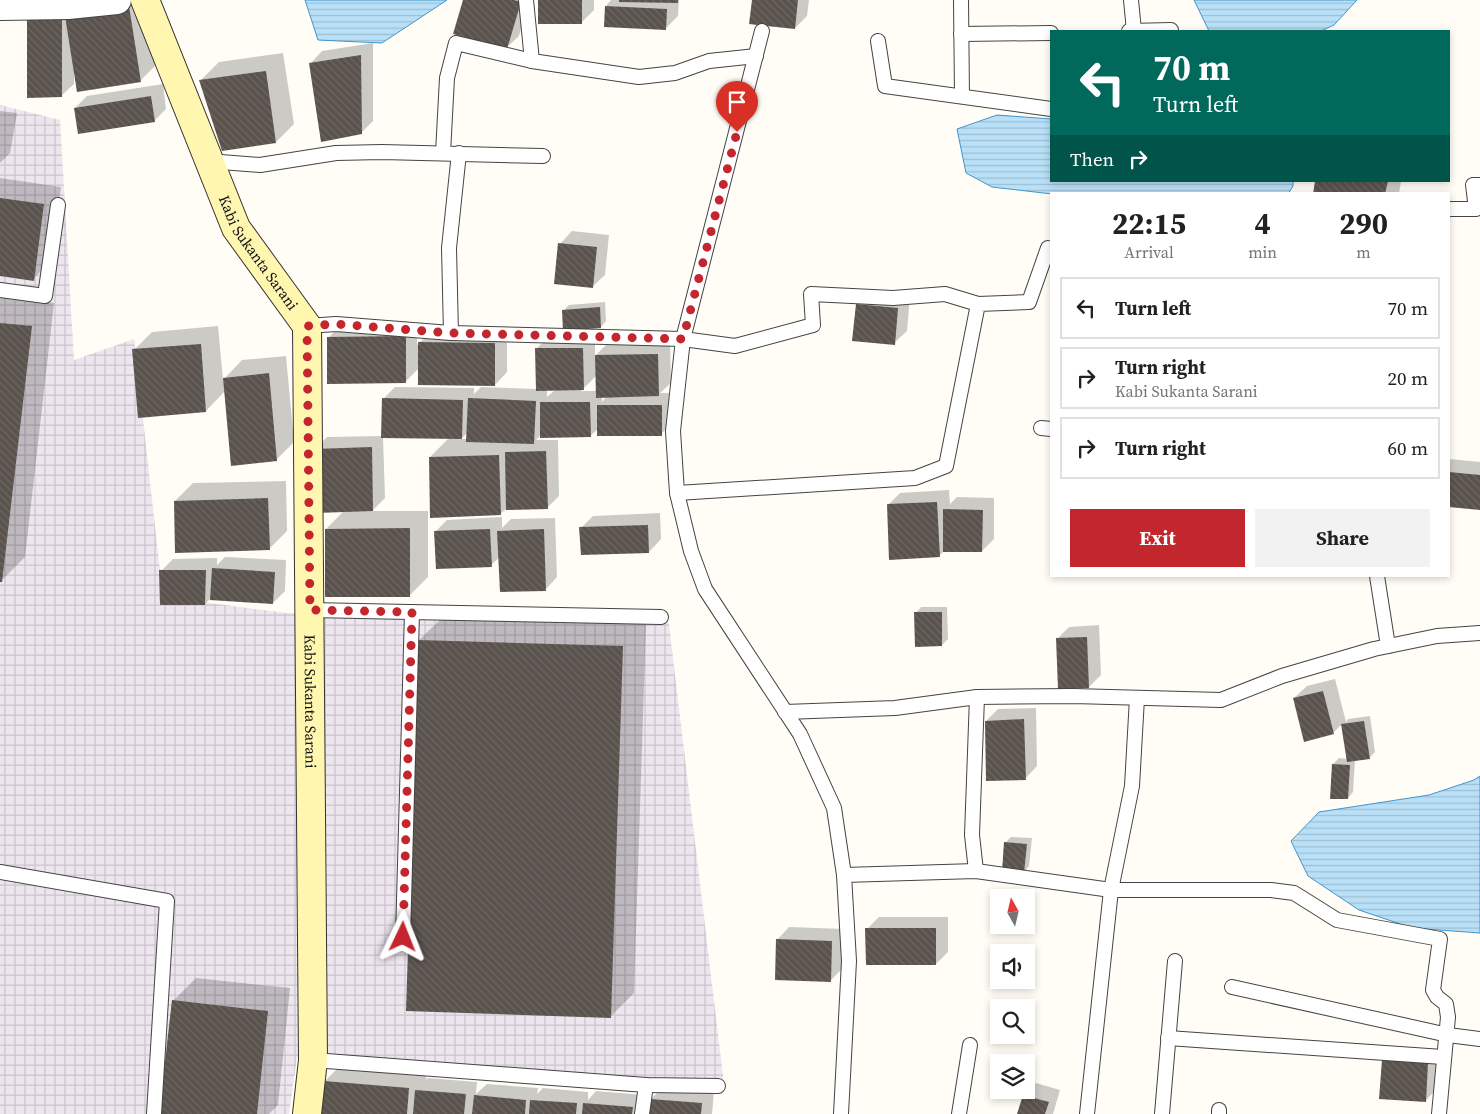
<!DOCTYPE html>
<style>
:root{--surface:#fff;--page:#f2f2f2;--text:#202124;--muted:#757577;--line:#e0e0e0;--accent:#c4262e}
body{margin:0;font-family:"Source Serif 4",serif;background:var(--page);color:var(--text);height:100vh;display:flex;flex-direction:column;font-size:19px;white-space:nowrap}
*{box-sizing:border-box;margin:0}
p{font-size:16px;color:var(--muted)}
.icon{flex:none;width:28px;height:28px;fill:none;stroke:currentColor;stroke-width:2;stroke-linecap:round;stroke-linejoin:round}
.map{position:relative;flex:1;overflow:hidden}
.drawer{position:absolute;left:1050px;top:192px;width:400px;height:385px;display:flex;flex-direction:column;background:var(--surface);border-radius:0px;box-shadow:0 2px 8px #0003}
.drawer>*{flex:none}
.top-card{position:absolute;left:1050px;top:30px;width:400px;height:152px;border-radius:0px;box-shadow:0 2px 8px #0003;background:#00695c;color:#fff;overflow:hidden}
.needle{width:32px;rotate:352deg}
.controls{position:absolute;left:990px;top:889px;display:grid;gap:10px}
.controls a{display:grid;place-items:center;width:45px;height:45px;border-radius:0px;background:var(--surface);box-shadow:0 2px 8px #0003;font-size:25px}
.pin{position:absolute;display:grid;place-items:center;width:42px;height:42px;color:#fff;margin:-51px -21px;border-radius:50% 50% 50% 0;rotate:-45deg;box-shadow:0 0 5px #0007}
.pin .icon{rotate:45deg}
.me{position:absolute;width:55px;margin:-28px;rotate:2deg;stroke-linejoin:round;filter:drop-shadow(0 0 4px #0008)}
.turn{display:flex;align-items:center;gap:18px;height:105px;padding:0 20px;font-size:22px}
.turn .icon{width:65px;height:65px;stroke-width:2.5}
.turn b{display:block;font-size:35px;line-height:42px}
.then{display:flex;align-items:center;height:48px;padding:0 20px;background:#0003;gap:10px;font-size:19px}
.eta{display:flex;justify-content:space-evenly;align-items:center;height:85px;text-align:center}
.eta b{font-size:30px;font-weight:700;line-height:35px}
.button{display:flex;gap:10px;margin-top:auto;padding:10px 20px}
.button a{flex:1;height:58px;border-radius:0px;background:var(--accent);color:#fff;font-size:20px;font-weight:700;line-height:58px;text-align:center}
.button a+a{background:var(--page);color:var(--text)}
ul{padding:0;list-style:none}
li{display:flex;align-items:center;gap:15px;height:62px;margin:0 10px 8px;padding:0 10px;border:2px solid var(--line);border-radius:0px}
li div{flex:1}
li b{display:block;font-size:19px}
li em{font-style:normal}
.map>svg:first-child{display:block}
</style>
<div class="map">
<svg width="1480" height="1114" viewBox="0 0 1480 1114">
<defs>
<pattern id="industrial-grid" width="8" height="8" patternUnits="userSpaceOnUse" patternTransform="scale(1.25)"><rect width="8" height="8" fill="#eee6ef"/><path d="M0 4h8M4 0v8" fill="none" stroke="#cbc4cc"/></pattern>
<pattern id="water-rules" width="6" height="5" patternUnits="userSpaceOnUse" patternTransform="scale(1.25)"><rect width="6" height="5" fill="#b9e0f7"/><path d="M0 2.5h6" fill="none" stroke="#9ebfd3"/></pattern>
<pattern id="building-back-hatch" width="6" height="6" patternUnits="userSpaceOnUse" patternTransform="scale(1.25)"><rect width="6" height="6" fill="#5a524d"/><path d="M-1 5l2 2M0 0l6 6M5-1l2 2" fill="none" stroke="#6d6662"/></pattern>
</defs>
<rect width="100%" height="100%" fill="#fffdf5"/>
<polygon fill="url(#industrial-grid)" points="0,105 60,120 74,360 134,339 163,597 287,613 668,616 724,1084 297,1057 289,1114 0,1114"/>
<g fill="url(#water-rules)" stroke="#3f96cf">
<polygon points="305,0 447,0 382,43 318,40"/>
<polygon points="1194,0 1357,0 1334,25 1321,31 1209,31"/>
<polygon points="997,115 1051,119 1051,181 1293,181 1293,186 1288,194 1052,194 992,187 966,173 957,129"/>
<polygon points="1480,776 1480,933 1412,928 1359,910 1308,876 1291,841 1319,812 1429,795 1474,780"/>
</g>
<g fill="#0003" fill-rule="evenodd">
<polygon points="83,0 148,0 158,63 140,81 74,72 74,84 61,96 29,19"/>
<polygon points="465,0 529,0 519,36 506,48"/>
<polygon points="539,0 594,0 594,10 582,22"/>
<polygon points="611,0 679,0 678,16 666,28 606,6"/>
<polygon points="753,0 809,0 807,16 795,28"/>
<polygon points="373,43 373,121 361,133 310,64 322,51"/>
<polygon points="283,53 294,124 276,142 201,80 219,62"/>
<polygon points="163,84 166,109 154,121 75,108 87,96"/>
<polygon points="0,111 17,113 10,153 0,163"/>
<polygon points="0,178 61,187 51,261 33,279 0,275"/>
<polygon points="1316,181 1401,181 1399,194 1314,194"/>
<polygon points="572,231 609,235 605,275 592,287 560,244"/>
<polygon points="869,293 910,296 907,331 894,343 857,305"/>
<polygon points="0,297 54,303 25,557 1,581"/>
<polygon points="605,302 606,321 601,327 563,311 569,305"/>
<polygon points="417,325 417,345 432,331 507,331 507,372 495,385 419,368 405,382 328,338 340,326"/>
<polygon points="218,326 223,380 242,360 286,356 294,442 276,460 225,391 206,411 134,350 152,332"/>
<path d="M 595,336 L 595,356 L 608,343 L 670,342 L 671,383 L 660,393 L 673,393 L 673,422 L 661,434 L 598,429 L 590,436 L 540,436 L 536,440 L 558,440 L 559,496 L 547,508 L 506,509 L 500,514 L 430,457 L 449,438 L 383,437 L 385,498 L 372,511 L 428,511 L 428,577 L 410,595 L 326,529 L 344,511 L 315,449 L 327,437 L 382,436 L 383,399 L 395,387 L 474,388 L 474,394 L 481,387 L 537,389 L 536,349 L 548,337 ZM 596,376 L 597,391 L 581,391 ZM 547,390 L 555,390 L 547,397 ZM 607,396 L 602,402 L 602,397 ZM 468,432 L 468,439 L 461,439 Z"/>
<polygon points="1449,459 1480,462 1480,508 1449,506"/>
<polygon points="286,481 287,531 269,549 175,501 193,483"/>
<polygon points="949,490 950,504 957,497 994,498 994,539 982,551 945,550 939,556 888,505 900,493"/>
<polygon points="660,513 661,539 649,552 581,528 593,516"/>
<polygon points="502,517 502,528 511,519 555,518 557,577 545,590 500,557 491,565 435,532 447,520"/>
<polygon points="225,557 286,560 285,591 273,603 212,597 205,604 161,571 173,559 217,558 217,565"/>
<polygon points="921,607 947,607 948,639 942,645 916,613"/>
<polygon points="443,617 646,623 634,993 610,1017 419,640"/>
<polygon points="1099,625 1101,675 1089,687 1057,639 1069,627"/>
<polygon points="1335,679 1346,722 1348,719 1370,716 1375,752 1369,758 1355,760 1353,792 1348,798 1333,764 1339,758 1347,759 1342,724 1333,733 1294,698 1307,686"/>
<polygon points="1036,708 1037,766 1025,779 986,721 998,709"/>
<polygon points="1011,837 1032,838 1029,866 1024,872 1005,843"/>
<polygon points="879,917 948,917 948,952 936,964 867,929"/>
<polygon points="789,927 844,929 842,969 830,981 777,940"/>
<polygon points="196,978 290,988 278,1105 269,1114 160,1114 173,1001"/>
<polygon points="1395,1048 1440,1051 1437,1089 1425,1101 1383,1061"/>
<polygon points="343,1063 427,1070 426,1080 428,1078 477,1082 476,1094 487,1084 538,1088 537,1094 543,1088 588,1092 588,1100 596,1091 644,1095 643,1114 322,1114 325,1081"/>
<polygon points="1036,1083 1060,1090 1053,1114 1018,1114 1024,1096"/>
<polygon points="663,1087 714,1091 712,1114 650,1114 651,1099"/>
</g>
<g fill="url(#building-back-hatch)">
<polygon points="463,0 514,0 521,2 507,49 453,34"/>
<rect x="538" y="0" width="44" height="24"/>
<polygon points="619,0 678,0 678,3 619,2"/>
<polygon points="752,0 798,0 795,29 749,24"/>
<polygon points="129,6 141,82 77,92 65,16"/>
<polygon points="605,6 667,9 666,30 604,27"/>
<polygon points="27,18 62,18 62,97 27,98"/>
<polygon points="361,55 362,134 321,142 309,63"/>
<polygon points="266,71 276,143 222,151 199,80"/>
<polygon points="151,96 155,122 78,134 74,108"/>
<polygon points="1315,181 1388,181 1385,194 1313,194"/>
<polygon points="0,198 44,204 34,281 0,276"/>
<polygon points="558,243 597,247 593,288 554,284"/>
<polygon points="856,304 898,308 895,345 852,341"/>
<polygon points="600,307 601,328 563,331 562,310"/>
<polygon points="0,323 32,326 2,582 0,582"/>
<polygon points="406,336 406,383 327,384 327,337"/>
<polygon points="418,342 495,343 495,386 418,385"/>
<polygon points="201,344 206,412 138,418 132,349"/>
<polygon points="535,348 583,348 584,390 536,391"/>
<polygon points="658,354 659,396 596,398 595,355"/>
<polygon points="269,373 277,461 231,466 223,378"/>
<polygon points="382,398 463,400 462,439 381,438"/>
<polygon points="468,398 536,401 534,444 466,442"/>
<polygon points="540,402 590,402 591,437 540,438"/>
<rect x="597" y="405" width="65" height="31"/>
<polygon points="372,447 373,511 316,513 314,449"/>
<polygon points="546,451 548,509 506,510 505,452"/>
<polygon points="499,455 501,515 430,518 429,457"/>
<polygon points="1449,472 1480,475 1480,510 1449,507"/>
<polygon points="268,498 270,550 175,553 174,501"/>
<polygon points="937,502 940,557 889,560 887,504"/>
<polygon points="943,509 983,510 982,552 943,552"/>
<polygon points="648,525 649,553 581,555 579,527"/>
<polygon points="410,528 410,597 325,597 325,529"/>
<polygon points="490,529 492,567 436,569 434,531"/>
<polygon points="544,529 546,591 500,592 497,531"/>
<polygon points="212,568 275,572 273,604 210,600"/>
<polygon points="159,570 206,570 205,605 160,605"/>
<polygon points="914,612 942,612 942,646 915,647"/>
<polygon points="1087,637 1089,688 1058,689 1056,638"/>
<polygon points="418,640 623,646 611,1018 406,1011"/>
<polygon points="1323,691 1334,734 1304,742 1293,698"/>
<polygon points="1024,719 1026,780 986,781 985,721"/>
<polygon points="1364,721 1370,759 1347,762 1341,724"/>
<polygon points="1332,764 1350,765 1348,799 1330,799"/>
<polygon points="1004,842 1027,844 1024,873 1002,872"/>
<polygon points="865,928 936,928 936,965 866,965"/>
<polygon points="776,939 832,941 831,982 775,980"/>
<polygon points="172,1000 268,1011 257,1114 159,1114"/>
<polygon points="1382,1060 1428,1063 1426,1102 1379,1099"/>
<polygon points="324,1081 409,1088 407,1114 321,1114"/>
<polygon points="415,1090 466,1094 464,1114 413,1114"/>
<polygon points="474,1095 526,1100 525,1114 472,1114"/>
<polygon points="1023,1095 1049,1102 1045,1114 1017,1114"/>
<polygon points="650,1099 702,1103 701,1114 649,1114"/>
<polygon points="530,1100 577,1103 576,1114 529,1114"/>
<polygon points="583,1103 633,1107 632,1114 582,1114"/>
</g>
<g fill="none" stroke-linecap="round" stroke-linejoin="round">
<defs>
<g id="lane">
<polyline points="526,0 532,61 639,77 675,73 709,61 756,56"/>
<polyline points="961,0 962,96"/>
<polyline points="1131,0 1134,31"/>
<polyline points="762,31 683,339 673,431 677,493 691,551 705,589 800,734 834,808 844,875 849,961 841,1114"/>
<polyline points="1129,31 1171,30"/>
<polyline points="961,34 1051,33"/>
<polyline points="878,41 885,86 1051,109"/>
<polyline points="443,153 447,78 456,43 532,61"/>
<polyline points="208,161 260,165 336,153 382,152 543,156"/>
<polyline points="1449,209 1476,209 1473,185 1480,185"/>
<polyline points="0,290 45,296 58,205"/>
<polyline points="307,326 336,324 451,333 683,339 735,346 813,325 811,294 893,298 945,294 978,304"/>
<polyline points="451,333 449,248 459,153"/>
<polyline points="1041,428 1051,429"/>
<polyline points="677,493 915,478 946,466 978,304 1029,302 1048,248 1051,249"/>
<polyline points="1377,576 1388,646"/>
<polyline points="310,610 661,617"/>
<polyline points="785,712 895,708 977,697 1073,696 1221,700 1282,676 1374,649 1437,636 1480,633"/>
<polyline points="976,871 972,835 977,697"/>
<polyline points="0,872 167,901 154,1114"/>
<polyline points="844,875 976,871 1111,890 1271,890 1294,893 1337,920 1440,939 1433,990 1437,997 1446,1004 1448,1017 1439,1114"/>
<polyline points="403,937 412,612"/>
<polyline points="1232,987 1448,1035 1480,1039"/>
<polyline points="1168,1038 1443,1057"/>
<polyline points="313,1060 646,1085 718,1086"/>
<polyline points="642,1114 646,1085"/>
<polyline points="959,1114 970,1045"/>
<polyline points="1087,1114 1111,890 1132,786 1137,698"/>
<polyline points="1162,1114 1175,961"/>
<polyline points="1219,1114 1219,1110"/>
</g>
<polyline id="street" points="0,6 68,5 117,0"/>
<g id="secondary">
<path id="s1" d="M 145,0 L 236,228 L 307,326 L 313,1060 L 307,1114"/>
</g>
</defs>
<use href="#lane" stroke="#444" stroke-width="16"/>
<use href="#street" stroke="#444" stroke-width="30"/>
<use href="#secondary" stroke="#333" stroke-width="30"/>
<use href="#lane" stroke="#fff" stroke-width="14"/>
<use href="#street" stroke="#fff" stroke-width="28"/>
<use href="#secondary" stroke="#fff6b0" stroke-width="28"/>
</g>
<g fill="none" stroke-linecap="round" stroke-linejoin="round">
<polyline stroke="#c4262e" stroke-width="9" stroke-dasharray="0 16.2" points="403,937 412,612 310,610 307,326 336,324 451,333 683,339 737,132"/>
</g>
<g text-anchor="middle" stroke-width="5" stroke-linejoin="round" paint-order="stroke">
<g font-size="15" fill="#111" stroke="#fff">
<text dy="5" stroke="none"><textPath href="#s1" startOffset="278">Kabi Sukanta Sarani</textPath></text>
<text dy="5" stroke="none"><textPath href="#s1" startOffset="742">Kabi Sukanta Sarani</textPath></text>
</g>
</g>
</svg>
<div class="controls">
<a><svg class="needle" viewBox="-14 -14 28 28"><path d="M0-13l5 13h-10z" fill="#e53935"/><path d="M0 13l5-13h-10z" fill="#757577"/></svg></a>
<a><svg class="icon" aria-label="sound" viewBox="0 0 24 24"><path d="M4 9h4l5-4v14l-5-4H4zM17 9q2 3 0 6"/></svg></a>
<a><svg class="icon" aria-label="search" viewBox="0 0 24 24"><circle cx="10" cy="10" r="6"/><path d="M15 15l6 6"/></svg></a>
<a><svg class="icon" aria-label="layers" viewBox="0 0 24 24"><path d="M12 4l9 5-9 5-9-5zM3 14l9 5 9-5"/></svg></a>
</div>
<div class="pin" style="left:737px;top:132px;background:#d93025"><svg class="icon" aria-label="arrive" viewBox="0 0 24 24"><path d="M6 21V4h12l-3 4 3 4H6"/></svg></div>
<svg class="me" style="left:403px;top:937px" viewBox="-20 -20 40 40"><path d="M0-17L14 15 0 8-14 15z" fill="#c4262e" stroke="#fff" stroke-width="4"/></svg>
<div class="top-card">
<div class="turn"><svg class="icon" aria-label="left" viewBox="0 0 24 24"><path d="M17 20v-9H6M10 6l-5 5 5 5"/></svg><div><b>70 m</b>Turn left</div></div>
<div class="then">Then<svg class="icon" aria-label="right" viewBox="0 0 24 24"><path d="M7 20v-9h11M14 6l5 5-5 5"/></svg></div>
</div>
<section class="drawer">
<div class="eta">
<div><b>22:15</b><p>Arrival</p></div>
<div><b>4</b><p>min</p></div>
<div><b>290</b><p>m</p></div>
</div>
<ul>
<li><svg class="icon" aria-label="left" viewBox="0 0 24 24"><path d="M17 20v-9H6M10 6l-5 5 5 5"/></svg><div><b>Turn left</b></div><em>70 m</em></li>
<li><svg class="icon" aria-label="right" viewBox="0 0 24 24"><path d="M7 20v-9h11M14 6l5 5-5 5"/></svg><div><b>Turn right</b><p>Kabi Sukanta Sarani</p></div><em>20 m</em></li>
<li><svg class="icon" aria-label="right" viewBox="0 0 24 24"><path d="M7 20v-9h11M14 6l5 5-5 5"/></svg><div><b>Turn right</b></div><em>60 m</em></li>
</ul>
<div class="button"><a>Exit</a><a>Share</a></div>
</section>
</div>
